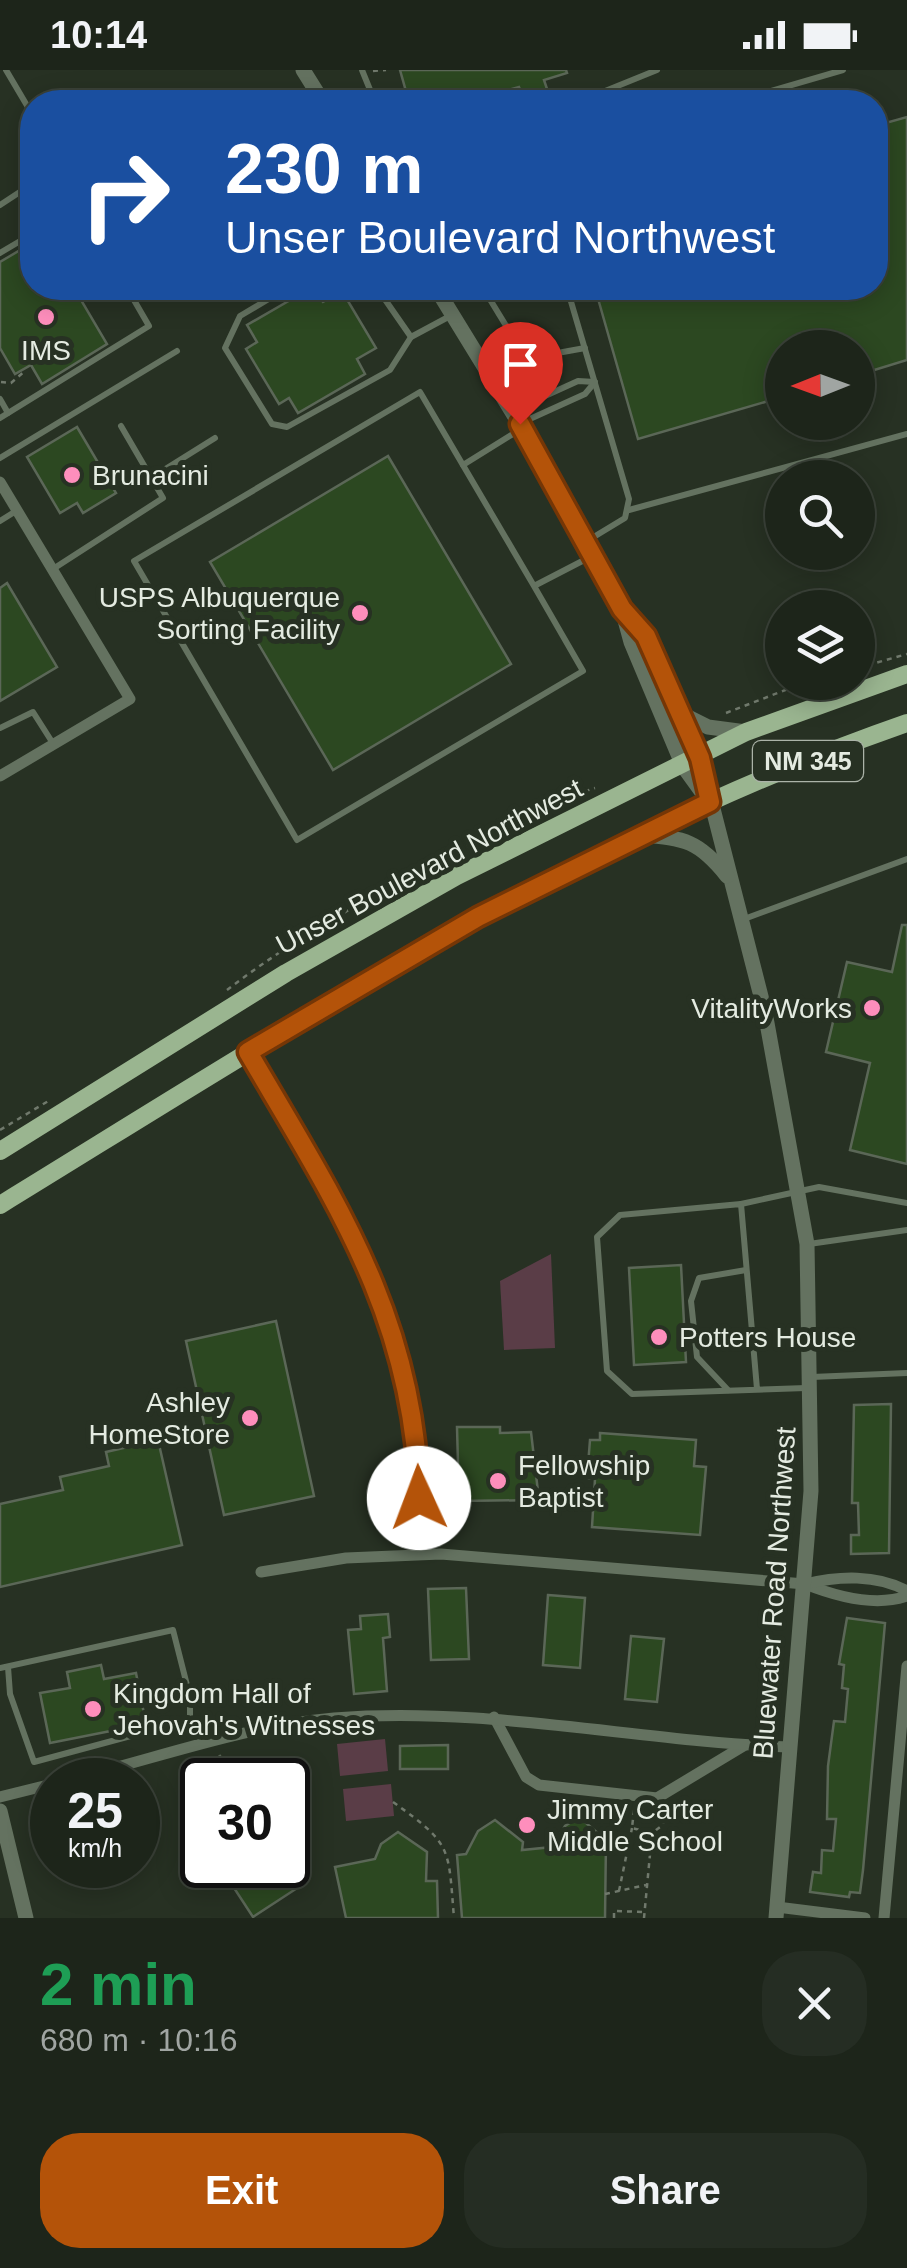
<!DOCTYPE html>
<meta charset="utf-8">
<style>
:root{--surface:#1d251a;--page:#252d23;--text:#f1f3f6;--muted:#a0a5a2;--line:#3b4239;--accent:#b45309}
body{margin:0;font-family:Helvetica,sans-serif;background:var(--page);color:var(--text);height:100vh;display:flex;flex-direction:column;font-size:38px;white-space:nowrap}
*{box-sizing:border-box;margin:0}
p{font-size:32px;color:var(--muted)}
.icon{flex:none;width:55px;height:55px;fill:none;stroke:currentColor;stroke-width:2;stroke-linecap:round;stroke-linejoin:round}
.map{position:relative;height:1848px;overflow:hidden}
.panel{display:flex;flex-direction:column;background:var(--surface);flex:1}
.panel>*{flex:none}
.guide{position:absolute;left:20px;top:20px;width:868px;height:210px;border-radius:40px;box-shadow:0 5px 25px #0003,0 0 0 2px var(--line);background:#1a4fa0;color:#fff;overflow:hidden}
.needle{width:65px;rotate:269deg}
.buttons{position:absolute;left:765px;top:260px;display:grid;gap:20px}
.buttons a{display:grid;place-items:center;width:110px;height:110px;border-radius:50%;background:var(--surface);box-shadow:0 5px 25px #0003,0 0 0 2px var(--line);font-size:50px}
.speed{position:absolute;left:30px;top:1688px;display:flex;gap:20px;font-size:50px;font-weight:700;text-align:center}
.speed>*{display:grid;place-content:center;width:130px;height:130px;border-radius:50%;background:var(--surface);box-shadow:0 5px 25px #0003,0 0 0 2px var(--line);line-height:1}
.speed small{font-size:25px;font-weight:400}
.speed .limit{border:5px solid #111;border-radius:15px;background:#fff;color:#111}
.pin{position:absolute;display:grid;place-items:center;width:85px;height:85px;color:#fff;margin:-102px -42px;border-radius:50% 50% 50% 0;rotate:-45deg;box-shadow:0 0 10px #0007}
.pin .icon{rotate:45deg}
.me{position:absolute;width:110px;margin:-55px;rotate:358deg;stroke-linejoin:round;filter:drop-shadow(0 0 8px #0008)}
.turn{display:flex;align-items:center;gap:35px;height:210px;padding:0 40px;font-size:45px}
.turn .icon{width:130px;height:130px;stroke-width:2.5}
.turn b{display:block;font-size:70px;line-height:85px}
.round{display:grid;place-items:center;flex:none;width:105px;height:105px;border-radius:40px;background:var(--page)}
.head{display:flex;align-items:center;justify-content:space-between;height:170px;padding:0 40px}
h1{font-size:60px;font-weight:700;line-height:75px;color:#1e9e55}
.primary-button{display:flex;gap:20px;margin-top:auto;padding:20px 40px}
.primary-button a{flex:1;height:115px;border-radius:40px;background:var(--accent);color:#fff;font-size:40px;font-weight:700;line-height:115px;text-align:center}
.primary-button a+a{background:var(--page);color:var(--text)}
.status{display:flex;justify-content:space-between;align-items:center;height:70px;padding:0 50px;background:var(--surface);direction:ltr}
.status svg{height:28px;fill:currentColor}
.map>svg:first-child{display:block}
</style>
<div class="status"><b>10:14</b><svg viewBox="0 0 49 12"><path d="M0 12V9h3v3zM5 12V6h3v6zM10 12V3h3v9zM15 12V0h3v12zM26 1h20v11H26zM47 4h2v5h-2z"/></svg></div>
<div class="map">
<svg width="907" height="1848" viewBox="0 0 907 1848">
<rect width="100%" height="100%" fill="#273123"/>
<g fill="#5a3d47">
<polygon points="551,1184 555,1278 504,1280 500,1211"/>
<polygon points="385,1669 388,1701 340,1706 337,1674"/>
<polygon points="391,1714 394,1746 346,1751 343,1719"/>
</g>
<g fill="#2c4821" stroke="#5b6757" stroke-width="2.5">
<polygon points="400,0 566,0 567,3 544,10 550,28 536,32 525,32 519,17 466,32 409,32"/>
<polygon points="907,47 907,290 858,305 858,278 782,278 782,327 638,369 595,218 875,218 875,56"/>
<polygon points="32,173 32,218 74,218 107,274 42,314 31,295 15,304 0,278 0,192"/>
<polygon points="311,218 323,232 342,221 376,278 357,289 365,304 298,343 289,328 279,334 246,279 257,272 247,255"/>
<polygon points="77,357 116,423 83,443 77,433 60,443 27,387"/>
<polygon points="388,386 511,594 333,700 210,492"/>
<polygon points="7,513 57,597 0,631 0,518"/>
<polygon points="902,855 907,855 907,1094 850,1080 870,993 826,982 847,892 892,902"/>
<polygon points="681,1195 686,1292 634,1295 629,1198"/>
<polygon points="276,1251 314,1426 224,1445 186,1271"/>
<polygon points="891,1334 889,1483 851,1484 851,1465 859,1465 858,1433 852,1433 854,1335"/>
<polygon points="457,1357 500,1357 500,1363 531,1362 539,1430 459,1431"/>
<polygon points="600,1363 696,1370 694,1396 706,1397 700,1465 592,1457 595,1409 587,1408 590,1370 600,1370"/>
<polygon points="158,1370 182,1475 0,1517 0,1434 63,1420 60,1407 109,1396 106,1382"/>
<polygon points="466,1518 469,1589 431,1590 428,1519"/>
<polygon points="548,1525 585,1528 580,1598 543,1595"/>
<polygon points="388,1544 390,1567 383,1568 387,1621 354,1624 348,1560 361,1559 360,1546"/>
<polygon points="847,1548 885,1553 863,1800 860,1823 850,1822 849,1827 810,1822 813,1802 821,1803 822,1780 833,1781 836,1749 827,1749 828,1696 834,1651 845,1652 848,1619 842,1618 844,1595 839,1594"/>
<polygon points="631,1566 664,1569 657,1632 625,1629"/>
<polygon points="101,1595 104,1609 136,1603 146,1654 50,1673 40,1623 70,1618 67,1602"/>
<polygon points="448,1675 448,1699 400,1699 400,1676"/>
<polygon points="220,1686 236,1710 205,1710 199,1700"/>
<polygon points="202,1725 202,1771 182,1739"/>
<polygon points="579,1747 606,1770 605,1848 462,1848 457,1785 466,1784 478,1761 495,1750 523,1772 522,1780 552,1777 565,1756"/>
<polygon points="398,1762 427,1782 426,1811 437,1811 438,1848 346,1848 335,1797 375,1789 381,1774"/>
<polygon points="219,1795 293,1795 305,1813 253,1847"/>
</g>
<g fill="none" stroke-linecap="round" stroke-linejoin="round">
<g stroke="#70796c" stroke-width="2.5" stroke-dasharray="5 5" stroke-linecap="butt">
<polyline points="373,1 386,0"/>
<polyline points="1,312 11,313 26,300"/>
<polyline points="858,598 907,584"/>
<polyline points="726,643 806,612"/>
<path d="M 227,920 C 297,866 377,823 456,782 C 503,758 546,734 595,718"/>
<polyline points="0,1060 50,1030"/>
<path d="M 393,1732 C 453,1775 448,1777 454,1848"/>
<polyline points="634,1740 632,1758 651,1763"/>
<polyline points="619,1821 632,1758"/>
<polyline points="605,1824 646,1815"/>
<polyline points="614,1848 614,1841 644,1842"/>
<polyline points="644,1848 652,1763 663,1755 664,1737"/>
</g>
<g stroke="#647260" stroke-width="6">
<polyline points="6,0 32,44"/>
<polyline points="362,0 375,32"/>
<polyline points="578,32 657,0"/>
<polyline points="733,32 843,0"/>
<polyline points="0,135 32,114"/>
<polyline points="0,183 32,164"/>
<polyline points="287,218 240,246 225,278 272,354 287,357 390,300 411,267"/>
<polyline points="377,218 411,267 452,245"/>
<polyline points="483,218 522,282 530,288 585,278"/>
<polyline points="567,218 629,429 625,448 587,471"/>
<polyline points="0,329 8,343"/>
<polyline points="512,341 578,311 595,312 585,324 521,353"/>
<polyline points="0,348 149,256 127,218"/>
<polyline points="0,388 177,281"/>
<polyline points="463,395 521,359"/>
<polyline points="151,408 215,368"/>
<polyline points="629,440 907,364"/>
<polyline points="0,451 16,441"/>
<polyline points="53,499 163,428 121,356"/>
<polyline points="534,516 583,601 297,770 134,491 420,322 534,516 592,486"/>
<polyline points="0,658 33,642 54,675"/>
<polyline points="744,849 907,789"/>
<polyline points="741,1134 819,1117 907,1133"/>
<polyline points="809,1174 907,1160"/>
<polyline points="812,1307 907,1303"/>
<polyline points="757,1319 741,1134 620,1145 597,1167 607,1301 632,1324 806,1318"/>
<polyline points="728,1320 697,1287 691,1231 699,1208 746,1200"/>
<polyline points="0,1598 173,1560 190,1627 190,1650 34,1692 10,1624 8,1597"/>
</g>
<g stroke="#647260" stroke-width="11">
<polyline points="0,412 130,629 0,706"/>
<path d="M 248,982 C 281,1039 320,1094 349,1152 C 400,1256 423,1370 418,1484"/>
<path d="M 261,1502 L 346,1488 L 441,1484 L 805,1514 C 835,1526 876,1537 907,1526"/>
<path d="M 805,1514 C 838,1506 877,1504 907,1521"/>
<polyline points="494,1647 526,1707 539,1715 657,1728 745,1675"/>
<path d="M 68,1710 C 155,1689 245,1656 334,1648 C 487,1636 637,1671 789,1677"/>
<polyline points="0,1727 52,1714"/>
<polyline points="777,1837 865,1848"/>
<polyline points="884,1848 907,1596"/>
</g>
<g stroke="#647260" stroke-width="15">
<polyline points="303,0 323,32"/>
<polyline points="436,218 544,394 622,539 631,572 683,696 704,725"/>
<polyline points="622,539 647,566 700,688 765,942 807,1174 811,1421 776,1848"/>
<polyline points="684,645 708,657 746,662"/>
<path d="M 641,765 C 685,768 699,771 727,806"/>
<polyline points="0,1741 26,1848"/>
</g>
<g stroke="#9ab590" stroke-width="18">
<polyline points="0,1081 286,903 457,806 746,662 907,604"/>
<path d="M 0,1135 C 292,956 581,766 907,653"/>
</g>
</g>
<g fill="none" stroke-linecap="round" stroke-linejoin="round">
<defs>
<path id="route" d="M 419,1428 C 415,1248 335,1131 248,982 L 478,847 L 710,732 L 700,688 L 646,566 L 622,539 L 520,354"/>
</defs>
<use href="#route" stroke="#753606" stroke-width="25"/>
<use href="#route" stroke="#b45309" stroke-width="18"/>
</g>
<g fill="#fe8ebc" stroke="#273123" stroke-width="4">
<circle cx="46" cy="247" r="10"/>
<circle cx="72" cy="405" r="10"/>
<circle cx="360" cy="543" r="10"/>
<circle cx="872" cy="938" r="10"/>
<circle cx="659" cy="1267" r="10"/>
<circle cx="250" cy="1348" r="10"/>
<circle cx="498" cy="1411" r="10"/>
<circle cx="93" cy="1639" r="10"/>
<circle cx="527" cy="1755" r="10"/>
</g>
<g text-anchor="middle" stroke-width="10" stroke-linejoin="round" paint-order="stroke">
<rect fill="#273123" stroke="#abb3a8" stroke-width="2.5" x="753" y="671" width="110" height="40" rx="8"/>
<g font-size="25" font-weight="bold" fill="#e4ebe1">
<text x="808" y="700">NM 345</text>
</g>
<g font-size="28" fill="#e4ebe1" stroke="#273123" text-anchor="start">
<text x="46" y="290" text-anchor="middle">IMS</text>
<text x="92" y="415">Brunacini</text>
<text x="340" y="537" text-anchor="end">USPS Albuquerque<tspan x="340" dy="32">Sorting Facility</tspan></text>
<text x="852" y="948" text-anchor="end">VitalityWorks</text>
<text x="679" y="1277">Potters House</text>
<text x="230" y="1342" text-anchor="end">Ashley<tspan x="230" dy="32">HomeStore</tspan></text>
<text x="518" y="1405">Fellowship<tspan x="518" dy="32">Baptist</tspan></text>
<text x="113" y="1633">Kingdom Hall of<tspan x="113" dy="32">Jehovah's Witnesses</tspan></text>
<text x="547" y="1749">Jimmy Carter<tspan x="547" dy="32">Middle School</tspan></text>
</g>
<g font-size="28" fill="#e4ebe1" stroke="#273123">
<text transform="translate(429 796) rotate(-28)" y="10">Unser Boulevard Northwest</text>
<text transform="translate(774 1523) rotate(-86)" y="10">Bluewater Road Northwest</text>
</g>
</g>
</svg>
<div class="buttons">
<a><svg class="needle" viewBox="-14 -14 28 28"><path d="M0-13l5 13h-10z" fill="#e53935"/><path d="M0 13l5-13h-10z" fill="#a0a5a2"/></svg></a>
<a><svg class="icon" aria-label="search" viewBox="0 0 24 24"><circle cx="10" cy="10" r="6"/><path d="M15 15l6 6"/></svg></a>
<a><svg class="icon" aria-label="layers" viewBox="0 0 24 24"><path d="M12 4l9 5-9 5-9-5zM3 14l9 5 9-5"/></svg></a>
</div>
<div class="speed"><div>25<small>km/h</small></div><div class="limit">30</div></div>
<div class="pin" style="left:520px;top:354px;background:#d93025"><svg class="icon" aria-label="arrive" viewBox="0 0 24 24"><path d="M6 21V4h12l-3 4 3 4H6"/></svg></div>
<svg class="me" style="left:419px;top:1428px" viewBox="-20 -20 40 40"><circle r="19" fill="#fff"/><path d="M0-13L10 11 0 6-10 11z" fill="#b45309"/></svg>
<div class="guide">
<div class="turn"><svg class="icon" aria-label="right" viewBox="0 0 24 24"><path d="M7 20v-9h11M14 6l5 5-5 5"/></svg><div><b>230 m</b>Unser Boulevard Northwest</div></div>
</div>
</div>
<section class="panel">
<div class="head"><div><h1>2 min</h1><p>680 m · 10:16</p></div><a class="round"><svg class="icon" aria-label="close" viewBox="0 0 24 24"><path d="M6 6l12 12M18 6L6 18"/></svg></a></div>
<div class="primary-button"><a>Exit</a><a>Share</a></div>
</section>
